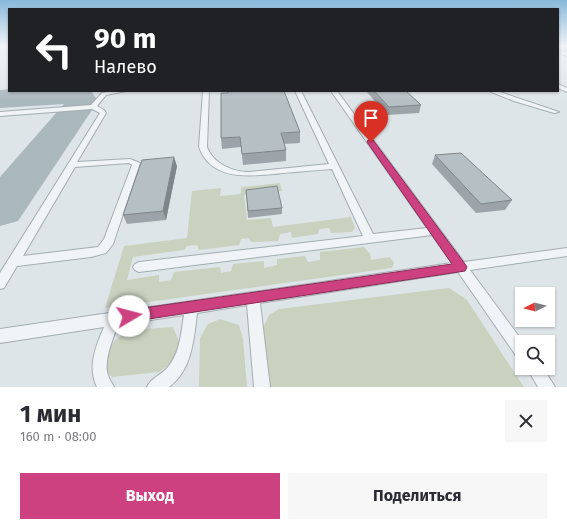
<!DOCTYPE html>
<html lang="ru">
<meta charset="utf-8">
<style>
:root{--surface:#fff;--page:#f7f7f7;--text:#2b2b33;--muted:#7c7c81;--accent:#ce4181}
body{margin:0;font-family:"Fira Sans",sans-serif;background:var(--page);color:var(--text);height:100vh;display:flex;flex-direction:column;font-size:15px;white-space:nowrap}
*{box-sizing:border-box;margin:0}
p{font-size:13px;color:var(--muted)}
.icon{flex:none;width:22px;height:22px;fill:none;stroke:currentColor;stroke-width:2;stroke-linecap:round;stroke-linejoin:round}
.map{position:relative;height:387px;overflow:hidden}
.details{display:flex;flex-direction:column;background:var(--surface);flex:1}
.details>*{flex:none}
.banner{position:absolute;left:8px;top:8px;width:551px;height:84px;border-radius:0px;box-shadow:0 1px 3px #0004;background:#202124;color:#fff;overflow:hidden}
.needle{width:26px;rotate:264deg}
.fabs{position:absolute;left:515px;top:287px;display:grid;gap:8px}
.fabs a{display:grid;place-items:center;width:40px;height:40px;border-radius:0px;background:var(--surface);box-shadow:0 1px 3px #0004;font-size:20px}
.pin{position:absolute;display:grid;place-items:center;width:34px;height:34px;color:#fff;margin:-41px -17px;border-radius:50% 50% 50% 0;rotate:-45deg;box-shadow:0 0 4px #0007}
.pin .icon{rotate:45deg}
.me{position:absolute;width:44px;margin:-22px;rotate:82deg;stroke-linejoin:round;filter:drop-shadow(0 0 3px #0008)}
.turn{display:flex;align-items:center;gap:14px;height:84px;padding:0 20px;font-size:18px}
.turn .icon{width:52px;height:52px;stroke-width:2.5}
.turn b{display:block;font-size:28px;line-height:34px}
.round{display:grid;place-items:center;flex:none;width:42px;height:42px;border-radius:0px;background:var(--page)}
.headline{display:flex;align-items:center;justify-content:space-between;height:68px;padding:0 20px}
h1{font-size:24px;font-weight:700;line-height:30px}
.primary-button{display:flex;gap:8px;margin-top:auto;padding:8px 20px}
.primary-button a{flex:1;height:46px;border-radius:0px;background:var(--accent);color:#fff;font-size:16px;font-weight:700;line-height:46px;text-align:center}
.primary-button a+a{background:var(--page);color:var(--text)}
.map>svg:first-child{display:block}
</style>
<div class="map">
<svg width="567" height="387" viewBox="0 0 567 387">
<rect width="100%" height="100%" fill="#dee5e8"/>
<g fill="#c9d1bf">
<polygon points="280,183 282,191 244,195 247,220 271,218 273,227 351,217 355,228 352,232 331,233 329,228 319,229 318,234 292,238 291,232 280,234 278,241 251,242 249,238 241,239 239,245 199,250 197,245 187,246 184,250 133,257 127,280 159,275 159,282 171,280 174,272 220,267 221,273 231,271 233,264 264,261 264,268 277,265 277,259 305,256 308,262 320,260 320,252 364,247 370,254 371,260 390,257 394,263 392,268 105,308 124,246 187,238 192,191 221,188 220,196 241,194 241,187"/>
<polygon points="449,288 467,300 524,387 269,387 262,330 269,315 279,309"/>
<polygon points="220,319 239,325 243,339 247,387 199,387 200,338 208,324"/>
<path d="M 173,327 L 180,344 L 174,360 L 159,372 L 112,377 L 103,367 C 106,360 108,350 112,344 C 125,327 154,329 173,327 Z"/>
</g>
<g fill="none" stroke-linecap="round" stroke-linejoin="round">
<polygon fill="#aab7bc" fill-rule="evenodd" points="9,89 9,91 91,91 98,101 18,221 0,226 0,177 64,104 0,108 0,90"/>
<defs>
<g id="lane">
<polygon points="558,51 567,54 567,56 558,53"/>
<polygon points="558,84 567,88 567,92 558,88"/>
<path d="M 112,91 L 126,91 L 106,95 L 97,106 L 104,110 L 106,113 L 77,162 L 130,159 L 140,163 L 113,244 L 106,253 L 91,257 L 17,266 L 4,288 L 0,289 L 0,273 L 100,113 L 92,109 L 0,116 L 0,112 L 91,105 L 102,93 ZM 129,163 L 132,165 L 104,239 L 98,247 L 23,256 L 75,167 Z"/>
<path d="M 203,91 L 209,91 L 207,147 C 213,163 232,172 249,172 L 329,164 L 295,91 L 301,91 L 373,234 L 427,228 L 331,91 L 337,91 L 464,262 L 567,248 L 567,256 L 470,270 L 523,342 L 522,342 L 522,359 L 517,357 L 458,272 L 260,303 L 270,387 L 254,387 L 247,305 L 197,313 C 194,339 192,370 169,387 L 147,387 C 151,378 161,375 167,368 C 180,354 181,333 184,315 L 118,325 C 113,338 103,362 108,375 C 109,379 112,383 114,387 L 97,387 C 87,367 96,346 104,327 L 0,343 L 0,329 L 452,263 L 432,235 L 139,272 L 135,270 L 133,267 L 135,264 L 139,262 L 363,236 L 332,169 C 315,170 299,172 283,173 C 253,176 212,183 199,147 Z"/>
<polygon points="489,91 497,91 559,112 554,113 514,101"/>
<polygon points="527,368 543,368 555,387 538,387"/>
</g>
</defs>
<use href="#lane" stroke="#a3adb2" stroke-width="2"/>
<use href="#lane" fill="#f0f4f6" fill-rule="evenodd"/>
</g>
<g fill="#9ca4a9">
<polygon points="558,46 567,46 567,52 558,50"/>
<polygon points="366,91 406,91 421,105 419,113 387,115"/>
<polygon points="300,132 300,143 284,144 286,150 286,161 243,165 241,147 222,149 221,138"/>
<polygon points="435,155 512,200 505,210 476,213 432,164"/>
<polygon points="177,166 166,220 127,224 123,215"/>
<polygon points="246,190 282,208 282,214 248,218"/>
</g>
<polygon fill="#7f8689" points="174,157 177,166 166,220 163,211"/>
<g fill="#b5bfc4" stroke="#7f8689">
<polygon points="228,91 284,91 300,132 281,133 286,150 242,154 240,137 221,138 221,93 228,93"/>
<polygon points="374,91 406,91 421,105 389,107"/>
<polygon points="461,153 512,200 481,204 435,155"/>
<polygon points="174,157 163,211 123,215 142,160"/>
<polygon points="277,186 282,208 248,211 246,190"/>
</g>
<linearGradient id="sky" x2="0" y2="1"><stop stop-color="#88b8db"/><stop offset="0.46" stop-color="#f0f3f5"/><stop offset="1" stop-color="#f0f3f5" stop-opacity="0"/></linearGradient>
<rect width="567" height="101" fill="url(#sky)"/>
<polygon fill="#ce4181" stroke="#862a54" points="368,140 373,140 465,264 467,267 465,271 129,322 124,320 122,316 124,311 129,310 452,264 367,142"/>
</svg>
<div class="fabs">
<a><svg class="needle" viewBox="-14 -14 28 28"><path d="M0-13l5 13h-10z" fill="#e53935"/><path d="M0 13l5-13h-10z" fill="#7c7c81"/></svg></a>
<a><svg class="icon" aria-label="search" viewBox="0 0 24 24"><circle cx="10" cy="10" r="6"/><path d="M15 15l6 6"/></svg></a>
</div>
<div class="pin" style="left:371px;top:142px;background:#d93025"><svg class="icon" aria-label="arrive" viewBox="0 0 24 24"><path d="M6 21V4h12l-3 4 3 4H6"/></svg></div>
<svg class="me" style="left:129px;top:316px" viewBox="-20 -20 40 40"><circle r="19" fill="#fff"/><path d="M0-13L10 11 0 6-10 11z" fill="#ce4181"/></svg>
<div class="banner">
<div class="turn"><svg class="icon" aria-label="left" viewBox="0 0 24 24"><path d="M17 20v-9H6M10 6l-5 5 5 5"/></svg><div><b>90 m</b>Налево</div></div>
</div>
</div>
<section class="details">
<div class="headline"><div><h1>1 мин</h1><p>160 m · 08:00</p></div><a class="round"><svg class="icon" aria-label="close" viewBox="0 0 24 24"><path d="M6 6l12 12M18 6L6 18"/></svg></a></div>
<div class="primary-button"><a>Выход</a><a>Поделиться</a></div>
</section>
